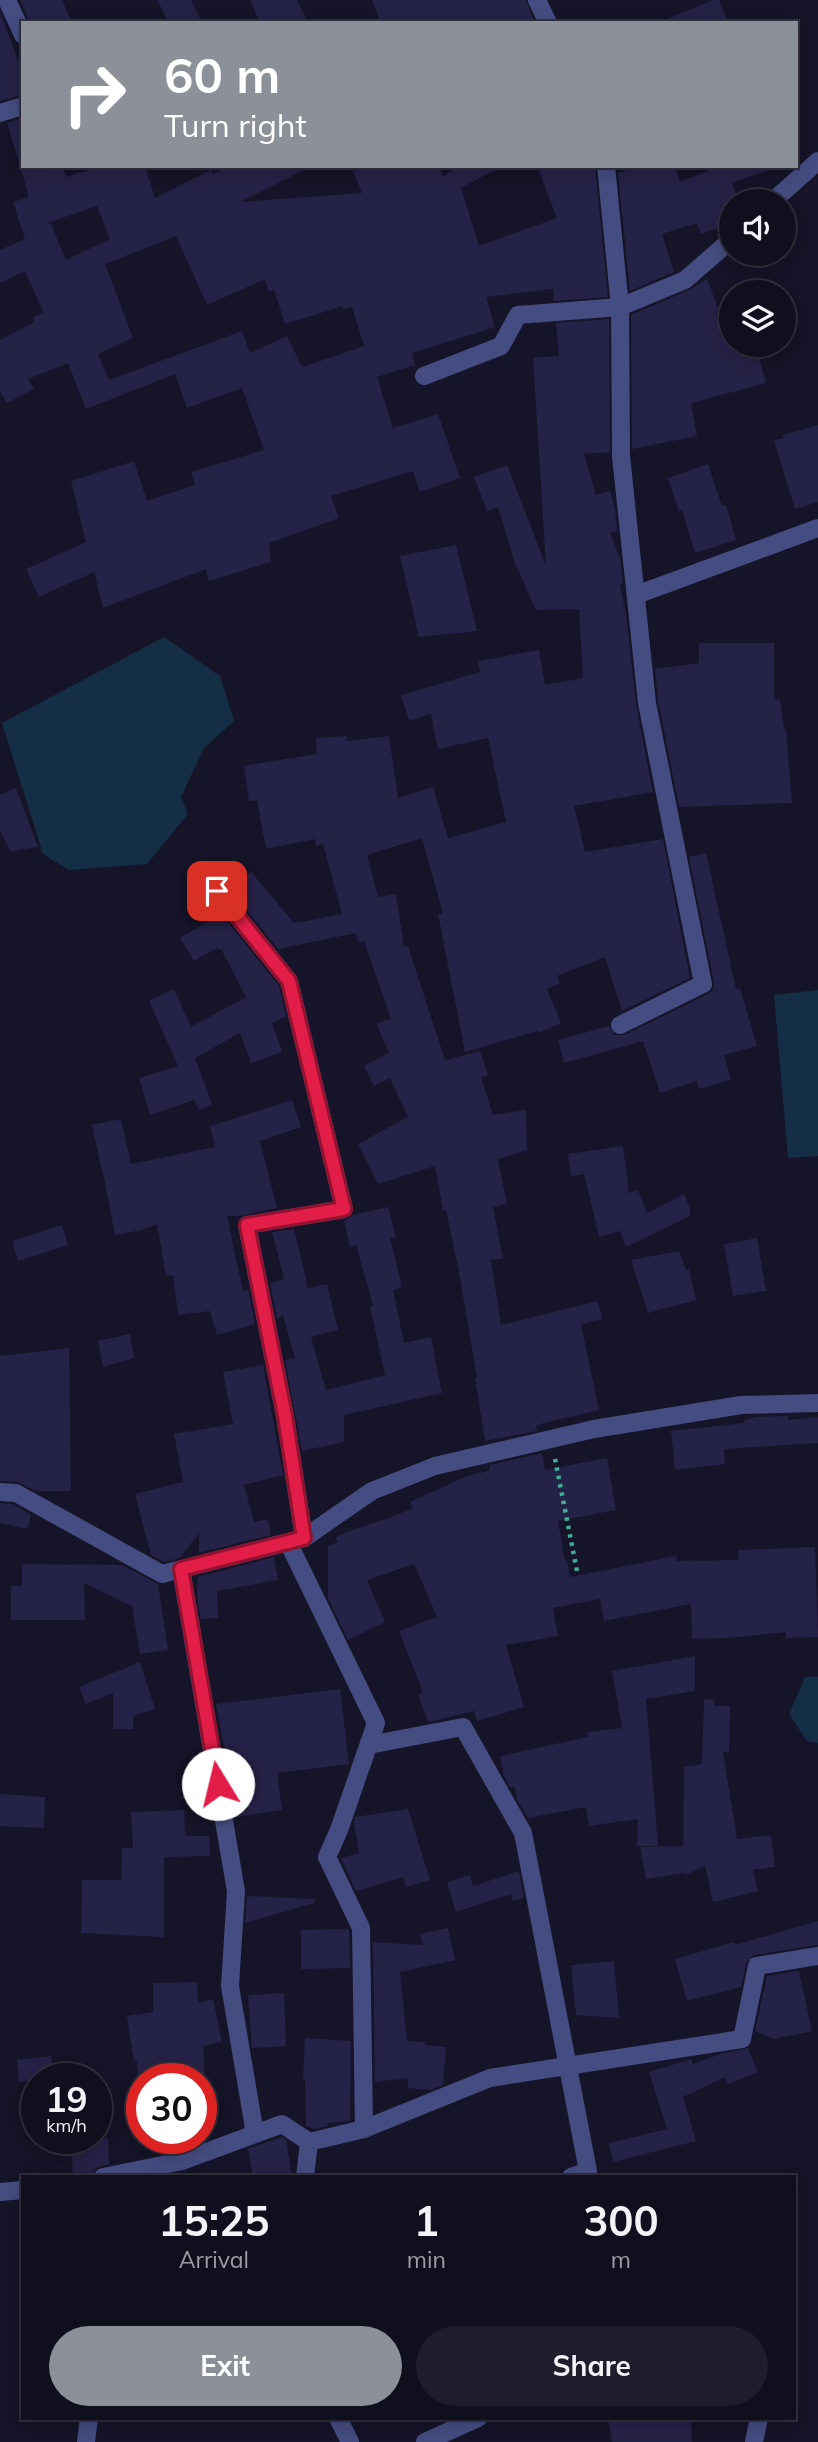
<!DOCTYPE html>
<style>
:root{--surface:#100f1e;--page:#1e1d2b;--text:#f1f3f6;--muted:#9c9ca4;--line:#302f3c;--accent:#8c9099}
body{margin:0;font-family:Mulish,sans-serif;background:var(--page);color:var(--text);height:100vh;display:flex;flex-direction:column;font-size:26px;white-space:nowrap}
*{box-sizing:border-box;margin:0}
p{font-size:23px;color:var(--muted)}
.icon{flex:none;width:38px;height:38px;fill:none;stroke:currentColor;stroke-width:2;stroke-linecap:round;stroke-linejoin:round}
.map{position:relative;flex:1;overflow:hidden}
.details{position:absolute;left:21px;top:2175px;width:775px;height:245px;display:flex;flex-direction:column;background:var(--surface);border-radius:0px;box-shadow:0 4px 18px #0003,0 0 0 2px var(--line)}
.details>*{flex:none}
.top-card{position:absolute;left:21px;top:21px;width:777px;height:147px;border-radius:0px;box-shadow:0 4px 18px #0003,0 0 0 2px var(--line);background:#8c9099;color:#fff;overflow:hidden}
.controls{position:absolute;left:719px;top:189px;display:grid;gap:14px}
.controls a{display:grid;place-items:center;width:77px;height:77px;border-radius:50%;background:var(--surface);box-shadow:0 4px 18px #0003,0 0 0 2px var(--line);font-size:35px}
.speed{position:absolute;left:21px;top:2063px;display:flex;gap:14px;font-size:35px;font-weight:700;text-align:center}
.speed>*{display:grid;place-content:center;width:91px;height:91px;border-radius:50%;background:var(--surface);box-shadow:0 4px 18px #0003,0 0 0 2px var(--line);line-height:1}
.speed small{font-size:18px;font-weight:400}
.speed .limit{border:10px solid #d22;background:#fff;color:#111}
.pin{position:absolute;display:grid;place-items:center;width:60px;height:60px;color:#fff;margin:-30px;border-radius:14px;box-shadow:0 4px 10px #0006}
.me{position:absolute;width:77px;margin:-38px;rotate:351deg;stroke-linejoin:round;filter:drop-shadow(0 0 5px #0008)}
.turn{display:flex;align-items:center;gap:24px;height:147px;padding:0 28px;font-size:32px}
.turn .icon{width:91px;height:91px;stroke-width:2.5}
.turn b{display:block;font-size:49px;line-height:60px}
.eta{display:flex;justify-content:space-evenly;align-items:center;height:119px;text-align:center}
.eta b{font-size:42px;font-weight:700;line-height:49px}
.button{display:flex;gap:14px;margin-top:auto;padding:14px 28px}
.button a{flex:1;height:80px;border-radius:42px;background:var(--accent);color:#fff;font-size:28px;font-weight:700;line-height:80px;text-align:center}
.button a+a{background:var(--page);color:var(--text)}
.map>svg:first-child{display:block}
</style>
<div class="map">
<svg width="818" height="2442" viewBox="0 0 818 2442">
<rect width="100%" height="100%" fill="#151428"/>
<g fill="#142e46">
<polygon points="164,637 220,676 234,721 204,748 181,797 188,814 147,864 69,870 43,854 2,723"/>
<polygon points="818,990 818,1156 788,1158 774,995"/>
<polygon points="805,1677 818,1677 818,1743 807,1741 789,1714"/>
</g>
<g fill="#252247" fill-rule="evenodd">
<polygon points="20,0 62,0 72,23 30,23"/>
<polygon points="157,0 191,0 202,23 169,23"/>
<polygon points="250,0 297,0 308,23 260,23"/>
<polygon points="372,0 526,0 535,23 381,23"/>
<polygon points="713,0 719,0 728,23 658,23"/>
<polygon points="0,12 23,73 23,95 0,101"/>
<polygon points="23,118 23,159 18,159 7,123"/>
<path d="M 20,166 L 63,166 L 66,177 L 101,166 L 145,166 L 155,198 L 211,170 L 213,174 L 231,166 L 312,166 L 240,202 L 362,193 L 351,166 L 438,166 L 443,176 L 461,166 L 502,166 L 461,188 L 479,246 L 557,218 L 537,166 L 595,166 L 608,297 L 554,301 L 553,289 L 486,297 L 495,327 L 412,353 L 415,365 L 377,377 L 393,428 L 438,414 L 460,478 L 420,492 L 413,471 L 331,496 L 339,518 L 269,543 L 271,562 L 209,581 L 206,569 L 103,608 L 94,572 L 39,597 L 26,569 L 86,542 L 71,481 L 134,461 L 147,501 L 195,485 L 191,472 L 264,450 L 242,388 L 187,408 L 175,374 L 86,409 L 68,363 L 28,379 L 34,389 L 7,403 L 0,391 L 0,340 L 35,322 L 33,317 L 44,313 L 25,271 L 0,283 L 0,250 L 25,239 L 13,202 L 29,197 ZM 97,206 L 110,239 L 66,260 L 50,222 ZM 176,236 L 207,305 L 265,279 L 269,292 L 274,290 L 285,324 L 343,306 L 343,309 L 352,307 L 364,346 L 302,367 L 287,336 L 250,353 L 242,331 L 109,380 L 98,354 L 133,338 L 105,264 Z"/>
<polygon points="638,166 674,166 680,182 720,166 770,166 771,169 732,183 739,201 732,201 732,222 701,234 697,223 662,234 674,272 630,291 618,173"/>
<polygon points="707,279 732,345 756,345 766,383 691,403 697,436 632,449 631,315 689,290"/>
<polygon points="609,319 610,452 584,454 596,495 610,491 615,509 617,531 610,533 620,558 623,583 620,585 626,614 636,704 653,792 574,806 585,852 663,839 690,978 622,1011 605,957 557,976 560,983 547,989 561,1023 538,1033 537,1031 465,1052 438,914 443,914 422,838 367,855 378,897 396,894 404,947 408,946 445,1060 480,1051 488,1075 481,1077 493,1115 526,1110 527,1150 498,1159 507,1204 493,1207 503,1258 491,1260 501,1325 598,1301 602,1319 581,1324 599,1410 544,1423 536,1426 537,1431 485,1441 475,1378 477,1378 458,1267 446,1210 443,1210 435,1166 378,1184 358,1144 408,1117 390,1078 374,1086 364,1066 389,1053 376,1023 391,1019 364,941 358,942 356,933 278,949 230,889 251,872 294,923 342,914 323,844 316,846 315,839 266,849 257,800 249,801 244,766 317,754 316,738 347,736 347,741 389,736 398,798 433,787 448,838 506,822 488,738 438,749 431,714 409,721 401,695 480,672 478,661 539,650 545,685 583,678 579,609 536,610 515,563 498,507 487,511 474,477 507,465 546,566 533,358 559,356 556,323"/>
<polygon points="818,425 818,502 795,509 774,441 783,438 783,435"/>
<polygon points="708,464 722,506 726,505 736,540 695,553 682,510 679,511 668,478"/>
<polygon points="456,545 477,631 419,637 400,556"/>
<polygon points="699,643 774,643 774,700 780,699 784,729 786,729 792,803 679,807 658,701 655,669 699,663"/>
<polygon points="16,788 38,847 10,851 0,830 0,795"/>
<polygon points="706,853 736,989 740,988 757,1046 724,1055 731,1080 699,1089 697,1081 660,1093 643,1041 564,1063 558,1040 609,1026 614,1035 624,1035 708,994 713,990 714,982 689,857"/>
<polygon points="207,896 279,986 286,1016 272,1023 282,1052 251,1063 240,1033 195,1058 212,1104 199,1110 194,1100 150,1115 139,1078 178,1066 149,1001 174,989 191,1027 246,997 221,949 219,950 217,948 194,961 180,938 210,920 197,905"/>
<polygon points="292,1100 301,1127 260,1141 277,1208 240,1216 227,1216 243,1291 248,1289 255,1324 217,1335 210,1311 178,1315 173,1275 166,1276 157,1224 142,1230 115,1235 102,1167 101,1167 92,1125 121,1119 131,1164 215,1147 210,1126"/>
<polygon points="623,1146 629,1193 638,1190 647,1213 684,1194 690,1208 690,1216 626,1247 620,1231 599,1237 584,1174 571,1176 568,1154"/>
<polygon points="388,1207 396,1237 390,1238 402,1287 393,1290 404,1343 431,1337 442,1393 344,1415 344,1442 302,1451 285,1360 295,1358 283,1316 277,1318 270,1283 284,1279 272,1232 294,1229 308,1288 327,1284 338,1330 311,1337 326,1390 385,1375 370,1306 373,1305 356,1245 350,1247 344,1221 353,1215"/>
<polygon points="62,1225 68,1245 18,1261 12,1241"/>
<polygon points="757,1238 766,1291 733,1296 724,1244"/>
<polygon points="679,1251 686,1270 689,1269 696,1300 648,1313 631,1260"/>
<polygon points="130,1334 134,1358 103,1367 98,1341"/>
<polygon points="69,1348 71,1491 36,1491 17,1482 0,1481 0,1356"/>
<polygon points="263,1365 283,1475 244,1485 254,1522 268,1519 271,1535 199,1553 199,1533 180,1558 164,1562 151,1555 135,1494 183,1482 174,1434 233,1424 223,1372"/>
<polygon points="788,1416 788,1420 818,1417 818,1443 724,1449 725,1464 675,1470 671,1431 744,1423 744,1420 757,1417"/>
<polygon points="542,1453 545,1470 607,1458 616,1510 558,1521 565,1561 567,1561 570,1577 676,1556 677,1561 739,1560 738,1550 815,1547 818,1637 786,1638 786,1632 728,1638 692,1639 691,1604 604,1621 600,1599 553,1608 558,1636 506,1645 524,1707 477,1721 474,1711 428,1722 418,1695 423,1692 399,1631 437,1617 414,1564 367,1580 385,1622 348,1640 328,1598 328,1546 338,1542 336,1537 349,1531 394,1516 413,1508 410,1502 469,1475 489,1471 490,1465"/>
<polygon points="0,1503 13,1504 31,1515 28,1529 0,1523"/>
<polygon points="274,1557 278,1580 217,1591 218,1618 201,1619 197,1597 198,1577"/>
<polygon points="22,1564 122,1565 158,1584 168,1650 140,1654 132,1606 84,1583 85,1620 11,1620 11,1586 22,1586"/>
<polygon points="695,1656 695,1691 646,1699 658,1846 637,1846 638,1819 589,1826 586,1807 528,1818 517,1800 515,1787 510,1787 504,1776 500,1756 588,1737 587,1732 622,1728 612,1671"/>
<polygon points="140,1662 155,1709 133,1716 133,1729 113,1729 113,1693 86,1704 79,1687"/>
<polygon points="340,1689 349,1764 277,1773 282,1810 237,1817 216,1704"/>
<polygon points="714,1699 715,1706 730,1706 729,1752 723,1752 737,1839 771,1835 775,1867 753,1870 758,1891 713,1902 705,1866 686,1875 685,1873 646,1879 640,1847 683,1846 684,1767 702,1764 704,1700"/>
<polygon points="0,1794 45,1797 44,1828 0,1826"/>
<polygon points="408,1809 430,1880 406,1887 403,1877 356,1891 341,1858 359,1853 354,1822 355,1817"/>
<polygon points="184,1810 185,1836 209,1836 210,1856 164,1857 164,1937 81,1933 82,1880 121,1880 122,1848 133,1848 131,1812"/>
<polygon points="519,1871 524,1898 513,1901 511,1894 456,1912 447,1882 470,1875 473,1886"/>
<polygon points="247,1896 314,1899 314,1903 245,1923"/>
<polygon points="818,1921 818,1945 754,1955 746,1963 741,1987 687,2001 675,1959 734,1942 735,1945"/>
<polygon points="448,1928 455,1960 400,1972 407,2041 425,2042 425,2045 446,2047 443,2085 431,2090 408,2088 408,2078 375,2082 373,1942 423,1945 420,1934"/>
<polygon points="349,1929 350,1968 301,1969 301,1930"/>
<polygon points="614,1961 619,2018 576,2015 571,1965"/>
<polygon points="799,1971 812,2031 774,2039 755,2031 767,1976"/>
<polygon points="197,1982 198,2003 213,1999 222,2042 203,2046 205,2079 138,2079 137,2060 134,2061 127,2016 153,2012 153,1983"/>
<polygon points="284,1993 286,2046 252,2048 248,1995"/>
<polygon points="305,2038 351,2041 350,2121 328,2123 328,2126 314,2129 306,2126 305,2080 303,2080"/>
<polygon points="748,2048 758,2072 728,2084 725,2077 683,2097 696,2141 613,2162 609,2143 667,2129 649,2072 691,2059 693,2064 720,2054"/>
<polygon points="51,2056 54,2077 19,2082 17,2060"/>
<polygon points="282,2137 286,2140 292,2177 253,2177 248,2149"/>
<polygon points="71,2138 108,2138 109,2164 96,2168 92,2177 73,2177"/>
<polygon points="608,2418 691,2418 692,2442 612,2442"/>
</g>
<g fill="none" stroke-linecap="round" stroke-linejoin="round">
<polyline stroke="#41ad97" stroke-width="4.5" stroke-dasharray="3.5 5" stroke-linecap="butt" points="555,1459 577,1571"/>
<g stroke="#454c81" stroke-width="18">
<polyline points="7,0 23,35"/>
<polyline points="537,0 548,23"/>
<polyline points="0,113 23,106"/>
<polyline points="606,166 620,307 685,280 732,239"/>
<polyline points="773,201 818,161"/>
<polyline points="424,376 501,346 518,315 620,307 621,456 647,703 703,984 620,1025"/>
<polyline points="636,595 818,528"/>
<polyline points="217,891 289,981 344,1209 247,1225 285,1416 304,1538"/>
<polyline points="0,1492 16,1493 162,1574 304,1538 372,1491 435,1466 594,1429 741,1405 818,1403"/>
<polyline points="288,1542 376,1723 339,1830 327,1857 361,1928 364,2129"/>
<polyline points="181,1569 236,1891 230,1986 255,2134"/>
<polyline points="369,1745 463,1727 523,1833 588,2171 571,2177"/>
<polyline points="309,2142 364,2129 490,2078 742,2039 757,1966 818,1956"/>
<polyline points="103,2177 182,2161 282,2124 309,2142 305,2177"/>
<polyline points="0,2192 23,2190"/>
<polyline points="338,2418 350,2442"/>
<polyline points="86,2442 89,2418"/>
<polyline points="425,2442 478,2418"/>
<polyline points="754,2442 759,2418"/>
</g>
</g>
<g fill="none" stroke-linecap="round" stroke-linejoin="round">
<defs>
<polyline id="route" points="217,891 289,981 344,1209 247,1225 285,1416 304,1538 181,1569 218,1784"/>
</defs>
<use href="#route" stroke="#92132f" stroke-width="18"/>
<use href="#route" stroke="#e11d48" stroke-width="12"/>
</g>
</svg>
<div class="controls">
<a><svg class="icon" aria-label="sound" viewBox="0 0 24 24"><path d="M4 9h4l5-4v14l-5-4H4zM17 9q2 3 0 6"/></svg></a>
<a><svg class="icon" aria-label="layers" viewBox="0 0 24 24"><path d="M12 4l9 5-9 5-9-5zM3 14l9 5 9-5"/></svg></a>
</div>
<div class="speed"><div>19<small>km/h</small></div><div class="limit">30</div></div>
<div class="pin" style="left:217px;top:891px;background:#d93025"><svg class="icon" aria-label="arrive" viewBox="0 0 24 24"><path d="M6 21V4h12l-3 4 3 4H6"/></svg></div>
<svg class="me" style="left:218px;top:1784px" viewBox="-20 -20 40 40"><circle r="19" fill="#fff"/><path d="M0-13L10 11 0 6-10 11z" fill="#e11d48"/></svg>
<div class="top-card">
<div class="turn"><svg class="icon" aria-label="right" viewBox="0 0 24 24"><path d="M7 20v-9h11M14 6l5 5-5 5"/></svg><div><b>60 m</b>Turn right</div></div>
</div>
<section class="details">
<div class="eta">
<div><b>15:25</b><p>Arrival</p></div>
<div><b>1</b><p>min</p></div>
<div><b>300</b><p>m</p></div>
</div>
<div class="button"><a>Exit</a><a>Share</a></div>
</section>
</div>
